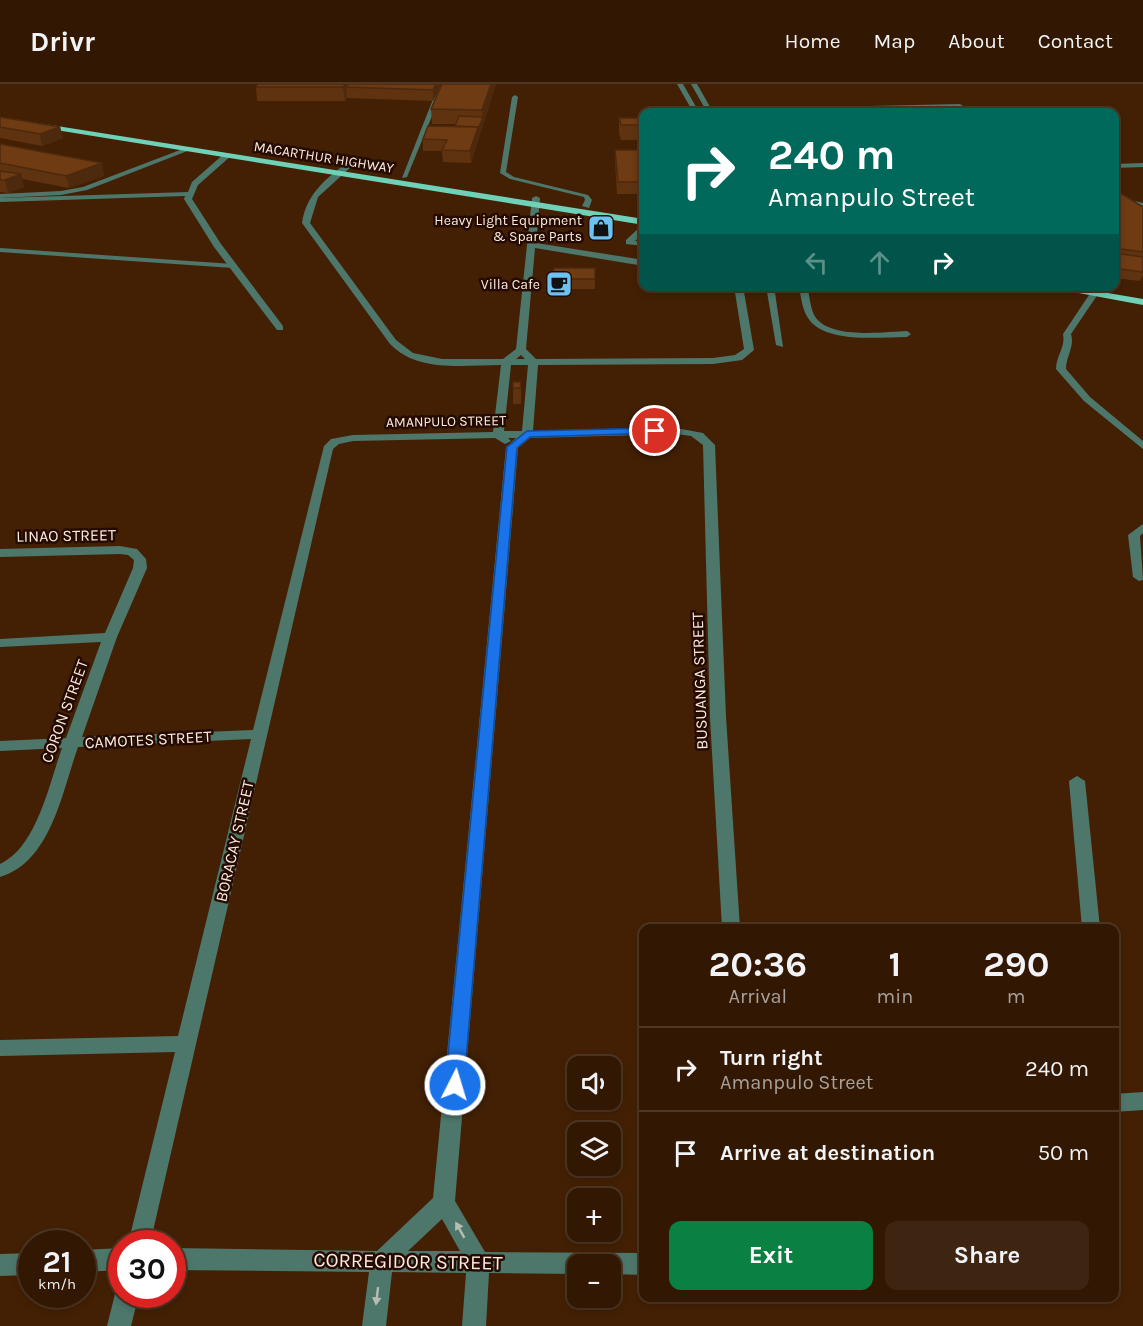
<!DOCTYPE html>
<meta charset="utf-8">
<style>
:root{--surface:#321803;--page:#3d2512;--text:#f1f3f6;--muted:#a8a09a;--line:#4d3725;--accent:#0b8043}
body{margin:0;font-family:Karla,sans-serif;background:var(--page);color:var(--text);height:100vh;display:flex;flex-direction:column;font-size:22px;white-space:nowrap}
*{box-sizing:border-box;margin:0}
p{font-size:20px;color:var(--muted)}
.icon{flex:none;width:33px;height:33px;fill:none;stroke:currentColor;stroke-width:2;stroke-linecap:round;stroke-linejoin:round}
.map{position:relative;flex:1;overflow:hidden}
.drawer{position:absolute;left:639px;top:840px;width:480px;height:378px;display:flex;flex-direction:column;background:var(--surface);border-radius:12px;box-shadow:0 3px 9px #0003,0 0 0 2px var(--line)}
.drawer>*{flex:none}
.banner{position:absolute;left:639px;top:24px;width:480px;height:183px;border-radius:12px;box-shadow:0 3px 9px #0003,0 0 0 2px var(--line);background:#00695c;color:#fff;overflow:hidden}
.fabs{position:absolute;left:567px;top:972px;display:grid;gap:12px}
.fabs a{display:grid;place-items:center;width:54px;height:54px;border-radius:12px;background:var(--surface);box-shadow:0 3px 9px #0003,0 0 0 2px var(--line);font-size:30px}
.speed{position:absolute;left:18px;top:1146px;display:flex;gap:12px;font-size:30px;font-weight:700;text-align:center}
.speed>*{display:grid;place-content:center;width:78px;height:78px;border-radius:50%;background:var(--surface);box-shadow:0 3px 9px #0003,0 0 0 2px var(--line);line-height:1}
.speed small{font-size:15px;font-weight:400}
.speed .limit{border:9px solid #d22;background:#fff;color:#111}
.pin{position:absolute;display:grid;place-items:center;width:51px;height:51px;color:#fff;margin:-26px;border:3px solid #fff;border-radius:50%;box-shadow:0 2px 6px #0007}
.me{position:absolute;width:66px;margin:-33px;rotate:5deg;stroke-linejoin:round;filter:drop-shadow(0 0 4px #0008)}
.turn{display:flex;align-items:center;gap:21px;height:126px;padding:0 30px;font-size:27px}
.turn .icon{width:78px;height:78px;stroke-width:2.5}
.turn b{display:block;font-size:42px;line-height:51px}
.lanes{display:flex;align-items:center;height:57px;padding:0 30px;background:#0003;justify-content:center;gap:30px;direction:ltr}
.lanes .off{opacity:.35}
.eta{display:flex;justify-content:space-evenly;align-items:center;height:102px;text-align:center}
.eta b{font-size:36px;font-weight:700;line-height:42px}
.button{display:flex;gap:12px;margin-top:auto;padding:12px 30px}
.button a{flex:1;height:69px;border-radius:12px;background:var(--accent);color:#fff;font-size:24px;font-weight:700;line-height:69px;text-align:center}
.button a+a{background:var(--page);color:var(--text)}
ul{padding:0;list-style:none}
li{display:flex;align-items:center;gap:18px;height:84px;padding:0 30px;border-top:2px solid var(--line)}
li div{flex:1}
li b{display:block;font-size:22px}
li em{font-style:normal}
header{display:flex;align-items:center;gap:36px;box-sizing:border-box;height:84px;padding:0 30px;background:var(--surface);border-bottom:2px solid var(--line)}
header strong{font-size:28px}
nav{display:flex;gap:33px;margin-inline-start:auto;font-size:21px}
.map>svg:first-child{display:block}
</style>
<header>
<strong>Drivr</strong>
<nav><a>Home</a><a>Map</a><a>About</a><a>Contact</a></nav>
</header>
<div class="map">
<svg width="1143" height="1242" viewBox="0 0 1143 1242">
<rect width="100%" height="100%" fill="#432004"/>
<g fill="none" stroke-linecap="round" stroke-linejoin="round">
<g fill="#4e776b" fill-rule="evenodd">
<polygon points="439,0 445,0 407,93 402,94"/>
<polygon points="515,11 518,13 506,88 514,93 588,111 592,116 589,124 582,122 585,116 584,113 510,95 500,89 512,13"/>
<polygon points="188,63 190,66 87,106 61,111 0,114 0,110 61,107 83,103"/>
<polygon points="1143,79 1143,83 1114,84 1114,80"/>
<polygon points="1114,112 1143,119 1143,123 1114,116"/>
<polygon points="641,142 644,142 644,148 635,157 644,158 644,162 626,160 626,156"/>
<polygon points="0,164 233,180 237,182 233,184 0,168"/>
<polygon points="766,202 774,202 783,263 776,261"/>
<path d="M 799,202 L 807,202 C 810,212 810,226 816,234 C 832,255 884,248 907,247 L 911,250 L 907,253 C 881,253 824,260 808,234 C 802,225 801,213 799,202 Z"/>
<path d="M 1091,208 L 1098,210 L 1071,250 C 1075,262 1066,272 1066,285 L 1090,313 L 1143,357 L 1143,365 L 1084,317 L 1056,285 C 1056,272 1066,262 1063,250 Z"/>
<polygon points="1143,440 1143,449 1140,452 1143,496 1139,497 1133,493 1128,451"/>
</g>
<g fill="#4e776b" fill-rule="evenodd">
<polygon points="677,0 683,0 699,28 693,28"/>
<polygon points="691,0 697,0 713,28 707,28"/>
<polygon points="960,20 972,28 965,28 959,24 780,26 777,24"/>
<polygon points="225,69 232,71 198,101 192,115 221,160 283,242 283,246 277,246 214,163 184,115 185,112 0,118 0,114 188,108 192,98"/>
<path d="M 344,81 L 351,83 L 318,113 L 310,139 L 396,256 L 413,269 L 442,275 L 503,275 L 516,265 L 532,114 L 536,112 L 540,114 L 536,159 L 644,176 L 644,182 L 535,164 L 526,265 L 536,275 L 713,274 L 735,271 L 744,265 L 734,202 L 743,202 L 754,266 L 742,276 L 713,280 L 538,281 L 533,347 L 676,344 L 703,349 L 715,361 L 726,633 L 740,844 L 722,844 L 710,633 L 703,361 L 691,352 L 676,350 L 530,354 L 518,364 L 455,1117 L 485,1168 L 644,1169 L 644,1191 L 610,1190 L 610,1180 L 578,1180 L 578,1190 L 489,1189 L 486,1242 L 462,1242 L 466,1189 L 392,1188 L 386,1242 L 362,1242 L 369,1188 L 172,1186 L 172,1164 L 377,1167 L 433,1114 L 506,363 L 516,354 L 508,354 L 511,357 L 505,360 L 495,354 L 353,357 L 339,360 L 333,365 L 150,1160 L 128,1160 L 175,968 L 0,972 L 0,956 L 178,952 L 251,655 L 78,663 C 62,708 51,778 0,793 L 0,780 C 37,763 49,700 62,664 L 0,667 L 0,657 L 66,654 L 101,558 L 0,563 L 0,555 L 105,549 L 133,484 L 134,476 L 128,471 L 120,470 L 0,473 L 0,465 L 120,462 L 137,465 L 146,475 L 147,484 L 117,553 L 82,653 L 253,646 L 324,362 L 331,355 L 353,351 L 493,348 L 501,281 C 464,281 418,289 390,260 L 302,139 C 306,112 323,97 344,81 ZM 521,271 L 525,275 L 516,275 ZM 511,281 L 528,281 L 522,347 L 504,347 ZM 442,1135 L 460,1167 L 408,1167 Z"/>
<polygon points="1077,692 1085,697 1100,844 1082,844 1069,697"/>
<polygon points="1143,1008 1143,1026 1114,1028 1114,1010"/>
<polygon points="122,1164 122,1186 82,1188 82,1166"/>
<polygon points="32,1169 32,1191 0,1192 0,1170"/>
<polygon points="122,1201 122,1210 139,1210 131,1242 107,1242 115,1210"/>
</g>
<g fill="#6fd2b8" fill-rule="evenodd">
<polygon points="0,33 644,135 644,141 0,37"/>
<polygon points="1041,202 1067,202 1143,215 1143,221"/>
</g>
</g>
<g fill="#5f3310">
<polygon points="442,0 433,17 347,14 345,17 257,17 256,3"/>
<polygon points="442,0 496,0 471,79 443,78 442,67 423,67 423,55 455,43 456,40 432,40 431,25"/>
<polygon points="0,33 60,43 63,54 42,62 0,54"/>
<polygon points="619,34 644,34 644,56 621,56 619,49"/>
<polygon points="0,60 102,79 104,92 69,104 22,95 24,103 8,109 0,108"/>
<polygon points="615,66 644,66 644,110 617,110 615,78"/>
<polygon points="1114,105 1143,123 1143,191 1140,197 1114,194"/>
<polygon points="554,184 595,184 595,205 553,205"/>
<polygon points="521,298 521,320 513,320 513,304"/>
</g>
<g fill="#4d290d">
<polygon points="346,0 358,0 346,3 347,14 345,17 343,3"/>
<polygon points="436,0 442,0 433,17 433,6"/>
<polygon points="491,0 496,0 471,79 470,67 478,43 483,33 483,40 482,26"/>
<polygon points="60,43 63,54 42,62 40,50"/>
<polygon points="102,79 104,92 69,104 66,92"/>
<polygon points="21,90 24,103 8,109 5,96"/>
</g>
<g fill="#6e3b13" stroke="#4d290d" stroke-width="1.5">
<polygon points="258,0 346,0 343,3 256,3"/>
<polygon points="349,0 436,0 433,6 346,3"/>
<polygon points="442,0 491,0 482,26 431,25"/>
<polygon points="459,32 483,33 478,46 478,43 455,42"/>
<polygon points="0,33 60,43 40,50 0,43"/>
<polygon points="619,34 644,34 644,41 621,41"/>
<polygon points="428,42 478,43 470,67 442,66 447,56 423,55"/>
<polygon points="0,60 102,79 66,92 0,79"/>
<polygon points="615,66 644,66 644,98 618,98"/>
<polygon points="0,87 21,90 5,96 0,96"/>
<polygon points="1114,105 1143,123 1143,168 1114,164"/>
<polygon points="1114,169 1143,173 1143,186 1142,188 1114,184"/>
<polygon points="554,184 595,184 595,195 553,195"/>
<polygon points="513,298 521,298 520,304 513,304"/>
</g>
<defs><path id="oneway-solid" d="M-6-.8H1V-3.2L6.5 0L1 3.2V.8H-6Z" transform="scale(1.5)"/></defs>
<g fill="#b6bdb2">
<use href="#oneway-solid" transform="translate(460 1146) rotate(-119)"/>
<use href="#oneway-solid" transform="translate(377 1212) rotate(97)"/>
</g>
<polygon fill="#1a73e8" stroke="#114b97" stroke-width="1.5" points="655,344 660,347 659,349 530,353 517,364 464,1001 461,1006 455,1009 448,1006 445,1001 507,363 527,347"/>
<defs>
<symbol id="shop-square" viewBox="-11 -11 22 22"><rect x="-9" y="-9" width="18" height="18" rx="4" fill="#6cc3f2" stroke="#250a00"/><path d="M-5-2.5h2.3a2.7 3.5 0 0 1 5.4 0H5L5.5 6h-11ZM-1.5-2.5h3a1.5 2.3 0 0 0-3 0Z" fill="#111"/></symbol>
<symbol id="cafe-square" viewBox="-11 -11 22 22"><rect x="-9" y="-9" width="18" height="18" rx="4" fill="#6cc3f2" stroke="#250a00"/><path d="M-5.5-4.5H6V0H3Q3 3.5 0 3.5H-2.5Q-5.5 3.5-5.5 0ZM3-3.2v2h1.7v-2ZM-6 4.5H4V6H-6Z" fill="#111"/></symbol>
</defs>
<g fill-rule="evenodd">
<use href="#shop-square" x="586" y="129" width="30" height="30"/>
<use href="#cafe-square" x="544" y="185" width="30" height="30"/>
</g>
<g text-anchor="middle" stroke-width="5" stroke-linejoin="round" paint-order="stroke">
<g font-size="14" fill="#fbebe1" stroke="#250a00">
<text transform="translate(324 73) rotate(9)" y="5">MACARTHUR HIGHWAY</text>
<text transform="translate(446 337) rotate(-1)" y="5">AMANPULO STREET</text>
</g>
<g font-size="14" fill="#fbebe1" stroke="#250a00" text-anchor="end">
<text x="582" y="141">Heavy Light Equipment<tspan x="582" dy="16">&amp; Spare Parts</tspan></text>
<text x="540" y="205">Villa Cafe</text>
</g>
<g font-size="16" fill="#fbebe1" stroke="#250a00">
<text transform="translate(66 451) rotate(-1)" y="6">LINAO STREET</text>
<text transform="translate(699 597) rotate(-92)" y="6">BUSUANGA STREET</text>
<text transform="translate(64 627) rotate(-70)" y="6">CORON STREET</text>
<text transform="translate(148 655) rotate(-3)" y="6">CAMOTES STREET</text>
<text transform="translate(234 757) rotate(-77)" y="6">BORACAY STREET</text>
</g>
<g font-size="20" fill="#fbebe1" stroke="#250a00">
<text transform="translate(408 1177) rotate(1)" y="7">CORREGIDOR STREET</text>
</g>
</g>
</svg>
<div class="fabs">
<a><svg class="icon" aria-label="sound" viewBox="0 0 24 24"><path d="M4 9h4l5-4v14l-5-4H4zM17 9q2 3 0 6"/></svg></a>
<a><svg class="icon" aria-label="layers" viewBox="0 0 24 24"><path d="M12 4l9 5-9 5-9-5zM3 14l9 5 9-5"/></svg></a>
<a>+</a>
<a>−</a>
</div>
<div class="speed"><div>21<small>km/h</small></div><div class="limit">30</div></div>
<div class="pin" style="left:655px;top:347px;background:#d93025"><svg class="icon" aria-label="arrive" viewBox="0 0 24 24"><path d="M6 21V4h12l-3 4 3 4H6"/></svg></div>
<svg class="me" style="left:455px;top:1001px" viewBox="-20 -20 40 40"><circle r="17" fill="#1a73e8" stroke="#fff" stroke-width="3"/><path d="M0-11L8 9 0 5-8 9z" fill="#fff"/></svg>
<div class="banner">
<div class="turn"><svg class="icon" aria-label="right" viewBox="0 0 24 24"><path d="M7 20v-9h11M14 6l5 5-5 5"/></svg><div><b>240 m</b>Amanpulo Street</div></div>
<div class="lanes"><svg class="icon off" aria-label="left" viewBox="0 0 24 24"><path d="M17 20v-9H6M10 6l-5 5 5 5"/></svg><svg class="icon off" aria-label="ahead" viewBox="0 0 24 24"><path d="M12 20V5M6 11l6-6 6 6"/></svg><svg class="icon" aria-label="right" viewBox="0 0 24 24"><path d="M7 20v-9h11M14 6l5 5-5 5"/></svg></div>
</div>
<section class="drawer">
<div class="eta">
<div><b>20:36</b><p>Arrival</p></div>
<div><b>1</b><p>min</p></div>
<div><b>290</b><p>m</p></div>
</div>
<ul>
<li><svg class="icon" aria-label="right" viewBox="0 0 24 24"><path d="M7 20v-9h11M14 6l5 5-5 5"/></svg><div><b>Turn right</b><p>Amanpulo Street</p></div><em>240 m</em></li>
<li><svg class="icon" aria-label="arrive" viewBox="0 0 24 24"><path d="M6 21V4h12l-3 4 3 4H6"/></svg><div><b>Arrive at destination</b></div><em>50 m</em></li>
</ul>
<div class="button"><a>Exit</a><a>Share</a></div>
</section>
</div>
